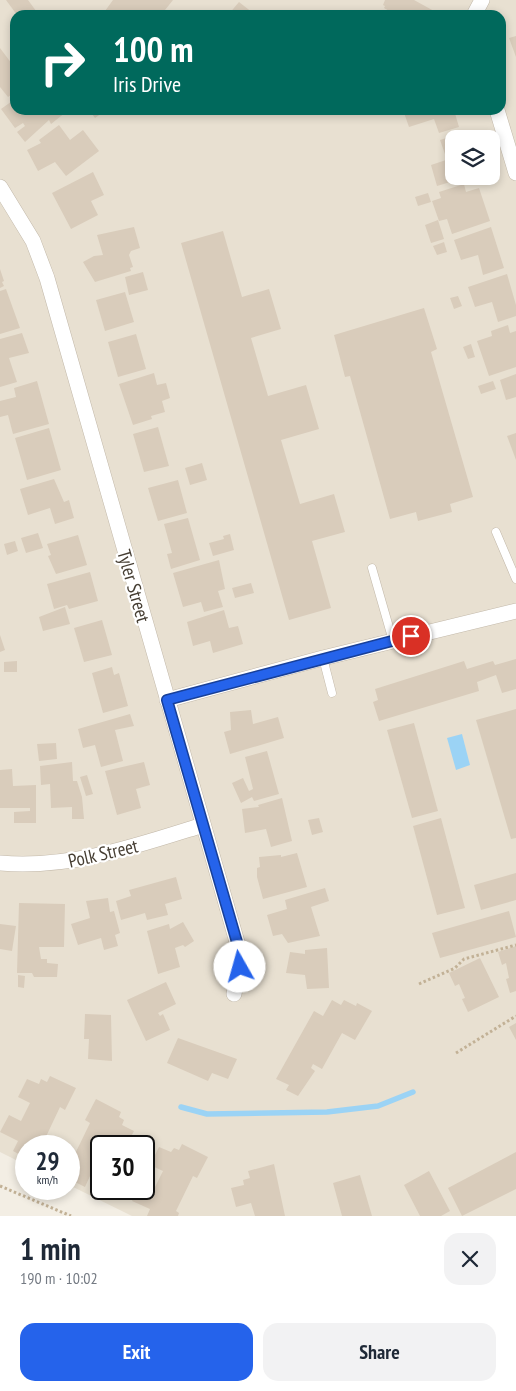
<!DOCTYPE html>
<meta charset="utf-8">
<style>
:root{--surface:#fff;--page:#f2f2f3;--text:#1f2937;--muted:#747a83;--accent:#2563eb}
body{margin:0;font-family:"PT Sans Narrow",sans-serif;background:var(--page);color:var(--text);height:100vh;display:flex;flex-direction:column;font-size:19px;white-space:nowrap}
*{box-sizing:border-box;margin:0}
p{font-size:16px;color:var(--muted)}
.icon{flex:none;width:28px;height:28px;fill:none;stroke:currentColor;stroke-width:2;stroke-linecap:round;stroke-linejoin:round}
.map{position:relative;height:1216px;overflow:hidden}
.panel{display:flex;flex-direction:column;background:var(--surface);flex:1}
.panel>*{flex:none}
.guide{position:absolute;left:10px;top:10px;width:496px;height:105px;border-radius:15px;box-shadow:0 2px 8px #0003;background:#00695c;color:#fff;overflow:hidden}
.buttons{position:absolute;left:445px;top:130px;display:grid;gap:10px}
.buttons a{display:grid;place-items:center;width:55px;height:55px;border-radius:10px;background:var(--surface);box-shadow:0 2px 8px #0003;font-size:25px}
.speed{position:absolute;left:15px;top:1135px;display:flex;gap:10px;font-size:25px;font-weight:700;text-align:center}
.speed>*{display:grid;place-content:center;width:65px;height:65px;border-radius:50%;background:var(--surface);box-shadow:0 2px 8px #0003;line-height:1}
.speed small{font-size:12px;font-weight:400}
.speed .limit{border:2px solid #111;border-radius:8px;background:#fff;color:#111}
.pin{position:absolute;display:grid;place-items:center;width:42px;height:42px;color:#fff;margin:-21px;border:2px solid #fff;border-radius:50%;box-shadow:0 1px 5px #0007}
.me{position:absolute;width:55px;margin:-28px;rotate:353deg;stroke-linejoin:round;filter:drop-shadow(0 0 4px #0008)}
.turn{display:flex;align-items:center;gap:18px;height:105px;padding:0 20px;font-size:22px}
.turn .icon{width:65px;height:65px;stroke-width:2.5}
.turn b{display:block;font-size:35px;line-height:42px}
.round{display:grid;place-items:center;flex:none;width:52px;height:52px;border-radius:15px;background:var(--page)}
.head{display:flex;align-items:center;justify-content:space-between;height:85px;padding:0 20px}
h1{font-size:30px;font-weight:700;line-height:38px}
.cta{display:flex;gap:10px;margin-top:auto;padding:10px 20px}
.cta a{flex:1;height:58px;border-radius:15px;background:var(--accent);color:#fff;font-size:20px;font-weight:700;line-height:58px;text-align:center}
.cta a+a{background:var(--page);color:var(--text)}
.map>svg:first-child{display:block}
</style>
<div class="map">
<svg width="516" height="1216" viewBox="0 0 516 1216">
<rect width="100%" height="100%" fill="#f3eee4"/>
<path fill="#e8e0d1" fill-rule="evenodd" d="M 0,0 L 516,0 L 516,1216 L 132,1216 L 69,1185 L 69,1146 L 26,1146 L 26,1165 L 0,1152 ZM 15,15 L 501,15 L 501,110 L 15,110 ZM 454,139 L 491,139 L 491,176 L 454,176 ZM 101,1146 L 144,1146 L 144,1189 L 101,1189 Z"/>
<polygon fill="#9bd3f5" points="462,734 470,765 456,770 447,738"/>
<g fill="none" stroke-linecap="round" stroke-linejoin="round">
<polyline stroke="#9bd3f5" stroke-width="5.5" points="181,1107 207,1114 327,1112 378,1106 413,1092"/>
</g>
<g fill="#d9ccbb">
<polygon points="6,0 28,0 39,15 17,15"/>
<polygon points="113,0 173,0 161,15 107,15 108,13 105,11"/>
<polygon points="385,0 414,0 434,11 432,15 396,15 384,8 385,6 383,5"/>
<polygon points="239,2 253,13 252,15 228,15"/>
<polygon points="516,36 516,57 509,38"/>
<polygon points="0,48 15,68 15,92 8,97 0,87"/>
<polygon points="15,99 15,110 38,110 43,114 49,110 65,110 66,112 51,124 49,120 25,142 17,132 25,126 23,123 15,128 1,109"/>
<polygon points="89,110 106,110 95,118"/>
<polygon points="403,110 454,110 459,127 439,133 434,119 409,127"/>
<polygon points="59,125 70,140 83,130 99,151 66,176 55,162 38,171 27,150 41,143 39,140"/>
<polygon points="462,133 464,139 454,139 454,176 467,177 437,186 431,165 449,159 448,156 446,157 440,140"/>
<polygon points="93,172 104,195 91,201 98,215 71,229 52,193"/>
<polygon points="464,184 466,192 479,188 490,221 452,234 447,219 439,221 432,201 441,198 439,192"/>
<polygon points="428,193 431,202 418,206 415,197"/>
<polygon points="438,220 444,239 431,243 425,225"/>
<polygon points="134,227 140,248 131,251 129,255 133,267 130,268 131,271 95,282 83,262 94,256 103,255 97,235"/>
<polygon points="491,227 504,268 483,275 478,255 461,260 454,240"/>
<polygon points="223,231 242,297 269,289 281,329 251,338 268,396 306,385 319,429 281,440 300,504 334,494 345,532 312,541 331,608 289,620 181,243"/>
<polygon points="444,242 447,252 437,255 433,246"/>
<polygon points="0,269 4,281 2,282 4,286 0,288"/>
<polygon points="143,272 148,290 129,295 125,277"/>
<polygon points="507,274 516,305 516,316 498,322 492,302 475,307 468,287"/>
<polygon points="6,289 20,328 0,334 0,291"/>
<polygon points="125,292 134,322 105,331 96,300"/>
<polygon points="458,296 462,306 454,309 450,298"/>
<polygon points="424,308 437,349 431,352 473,497 450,504 452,512 418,521 416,512 390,519 350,376 345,377 334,335"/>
<polygon points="508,325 510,333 516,331 516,367 489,376 477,341 492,336 491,331"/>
<polygon points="22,333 29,353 9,358 17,382 0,387 0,339"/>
<polygon points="136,334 146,369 118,377 108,342"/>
<polygon points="471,344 475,357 468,359 463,347"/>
<polygon points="154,373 157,385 166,383 170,398 162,401 165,412 151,416 152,419 133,425 119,384"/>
<polygon points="516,374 516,397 506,400 500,380"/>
<polygon points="37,381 49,424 13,434 8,415 0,417 0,401 16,397 14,388"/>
<polygon points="493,381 496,389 481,394 478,386"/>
<polygon points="158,427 169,466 144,472 133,434"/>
<polygon points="49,428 61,470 27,480 15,438"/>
<polygon points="516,433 516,460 507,436"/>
<polygon points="202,463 207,480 190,485 185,468"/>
<polygon points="54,479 64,502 69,500 74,518 55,524 50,508 28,515 20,489"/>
<polygon points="178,480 187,513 158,521 148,488"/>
<polygon points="188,518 200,560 171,569 167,554 172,553 164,524"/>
<polygon points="38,533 43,548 26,553 21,538"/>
<polygon points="230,534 234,550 213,556 209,543 224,539 223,536"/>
<polygon points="78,535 87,565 56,574 48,556 51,555 47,544"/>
<polygon points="15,541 18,551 7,555 4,544"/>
<polygon points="219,560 225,589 218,591 223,607 204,612 201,602 183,607 173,573"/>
<polygon points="90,572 98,601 69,609 67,605 54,609 47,584"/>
<polygon points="251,583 254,593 235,598 232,588"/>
<polygon points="65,607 70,624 43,631 39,617"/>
<polygon points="224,610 229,628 238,626 243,644 213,653 210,641 193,646 187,622"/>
<polygon points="102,620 112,655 84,662 74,628"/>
<polygon points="0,635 5,650 0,652"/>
<polygon points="516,659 516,689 502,693 496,675 477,682 479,691 379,721 373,702 378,700 375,689 464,661 467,669 493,661 495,665"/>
<polygon points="17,661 17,672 4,672 4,662"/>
<polygon points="112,667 114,675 119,673 128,706 103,713 92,673"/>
<polygon points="516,709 516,838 511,839 476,720"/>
<polygon points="251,710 253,724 278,717 284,738 230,754 224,732 231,730 230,712"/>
<polygon points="130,714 134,726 115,730 123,761 101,767 95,745 83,748 78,729"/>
<polygon points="414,723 438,811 412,818 387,730"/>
<polygon points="56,743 57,759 39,761 37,744"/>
<polygon points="267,751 279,794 254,801 252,797 241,803 232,783 243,778 249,791 253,789 245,757"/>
<polygon points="72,762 73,781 77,781 82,797 84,819 72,819 72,807 51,808 50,784 41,785 40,766"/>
<polygon points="144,762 150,785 136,789 141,808 117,815 105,771"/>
<polygon points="12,769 13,786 36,785 36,823 14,823 14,812 30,811 30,808 0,808 0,770"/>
<polygon points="87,775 93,794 86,796 80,777"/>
<polygon points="282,798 292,841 271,847 266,829 245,833 242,809 259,807 258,805"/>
<polygon points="319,818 323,832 312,835 308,820"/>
<polygon points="441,818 465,908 437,915 413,826"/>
<polygon points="297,853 307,887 263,899 257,877 257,868 260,867 259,857 281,855 281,857"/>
<polygon points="516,873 516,900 481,910 474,885"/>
<polygon points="176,877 182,899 165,904 168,915 147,920 145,913 121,920 116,901 131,896 129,890"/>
<polygon points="325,888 329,901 311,907 320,936 288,943 282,934 273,936 267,915 287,909 285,900"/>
<polygon points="108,898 110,912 114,911 120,933 115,935 118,946 104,950 101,938 78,945 71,924 90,918 86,901"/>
<polygon points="19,903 65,904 64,947 39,947 41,959 47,959 47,963 58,964 57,977 34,977 32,973 17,973"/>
<polygon points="509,911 516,937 440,958 432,933"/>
<polygon points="183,922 194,941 185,947 183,945 175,948 180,967 158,974 147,931 169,924 170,929"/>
<polygon points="0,924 16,926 12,951 0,949"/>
<polygon points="516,946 516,991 510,993 506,979 509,978 506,963 502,965 498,952"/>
<polygon points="327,948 329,988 307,989 305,975 286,973 290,952 305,954 305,950"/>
<polygon points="480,958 499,997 468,1012 462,999 465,998 459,984 455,986 449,973"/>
<polygon points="18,975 25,976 24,988 18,987"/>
<polygon points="166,982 176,1004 158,1013 160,1016 163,1014 170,1030 146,1041 127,1000"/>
<polygon points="332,1000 341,1005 344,1000 356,1006 357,1003 372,1011 355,1040 342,1033 322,1069 313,1064 311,1068 315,1071 298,1096 286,1090 289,1085 276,1079 314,1011 323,1016"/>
<polygon points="85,1014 111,1015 112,1061 88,1059 89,1039 84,1039"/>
<polygon points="516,1023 516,1040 509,1027"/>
<polygon points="178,1038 237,1059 228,1079 212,1073 208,1081 167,1063"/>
<polygon points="50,1076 76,1088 65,1110 60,1107 43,1143 47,1144 46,1146 26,1146 26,1158 13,1151 18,1141 0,1132 9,1115 21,1121 30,1103 18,1097 27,1079 39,1084 41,1079 47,1082"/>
<polygon points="96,1099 121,1112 119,1117 124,1120 122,1125 134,1131 126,1146 112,1143 111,1146 101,1146 101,1182 90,1176 85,1187 69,1179 69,1156 73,1158 90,1123 85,1120"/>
<polygon points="182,1144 208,1157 197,1178 193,1176 176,1211 179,1213 178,1216 147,1216 150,1209 132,1201 138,1189 144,1189 144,1185 154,1189 163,1171 150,1165 159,1147 171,1152 174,1148 179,1150"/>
<polygon points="516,1152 516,1189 462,1216 448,1188"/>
<polygon points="274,1164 285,1216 255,1216 251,1203 236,1207 231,1188 244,1185 243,1180 250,1178 248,1171"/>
<polygon points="429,1171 450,1211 441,1216 420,1216 404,1185"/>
<polygon points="360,1175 372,1216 342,1216 333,1183"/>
</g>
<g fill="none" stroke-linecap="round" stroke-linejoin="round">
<defs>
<g id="lane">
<polyline points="496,532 516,579"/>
<polyline points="372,568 393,641"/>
<polyline points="323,658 332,693"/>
</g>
<g id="street">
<polyline points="474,15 482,0"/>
<polyline points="497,110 516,173"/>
<polyline points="0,187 33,241 47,278 241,956 234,994"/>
<polyline points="167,700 323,658 516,611"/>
<path d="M 0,863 C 71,869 136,846 203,825"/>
</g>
</defs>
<use href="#lane" stroke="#c2b8a9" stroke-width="9"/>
<use href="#street" stroke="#c2b8a9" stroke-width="16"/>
<g stroke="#c2b196" stroke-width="3" stroke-dasharray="2.5 2.5" stroke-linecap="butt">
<polyline points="419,984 455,968 464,959 516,945"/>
<polyline points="456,1053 516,1016"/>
<polyline points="0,1186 71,1216"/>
</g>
<use href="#lane" stroke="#fff" stroke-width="8"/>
<use href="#street" stroke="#fff" stroke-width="15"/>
</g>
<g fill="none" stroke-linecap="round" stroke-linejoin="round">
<defs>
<polyline id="route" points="240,967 241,956 167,700 411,636"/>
</defs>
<use href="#route" stroke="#184099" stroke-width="12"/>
<use href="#route" stroke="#2563eb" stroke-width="9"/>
</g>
<g text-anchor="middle" stroke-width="4.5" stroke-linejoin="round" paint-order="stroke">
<g font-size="19" fill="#463e33" stroke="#fff">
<text transform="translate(134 586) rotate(74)" y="7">Tyler Street</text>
<text transform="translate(103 853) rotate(-13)" y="7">Polk Street</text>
</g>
</g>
</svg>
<div class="buttons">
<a><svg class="icon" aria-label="layers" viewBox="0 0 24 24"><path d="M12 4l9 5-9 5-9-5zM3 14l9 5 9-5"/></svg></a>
</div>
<div class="speed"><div>29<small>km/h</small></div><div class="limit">30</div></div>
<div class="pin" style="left:411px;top:636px;background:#d93025"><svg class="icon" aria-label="arrive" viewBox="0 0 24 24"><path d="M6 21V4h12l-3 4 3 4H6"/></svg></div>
<svg class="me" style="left:240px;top:967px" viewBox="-20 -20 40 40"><circle r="19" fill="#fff"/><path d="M0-13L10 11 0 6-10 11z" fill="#2563eb"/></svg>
<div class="guide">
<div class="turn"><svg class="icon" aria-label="right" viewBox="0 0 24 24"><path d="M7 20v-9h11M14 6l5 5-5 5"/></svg><div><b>100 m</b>Iris Drive</div></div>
</div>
</div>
<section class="panel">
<div class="head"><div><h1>1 min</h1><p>190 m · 10:02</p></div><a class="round"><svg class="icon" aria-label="close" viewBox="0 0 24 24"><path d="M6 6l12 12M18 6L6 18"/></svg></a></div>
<div class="cta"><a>Exit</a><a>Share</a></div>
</section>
